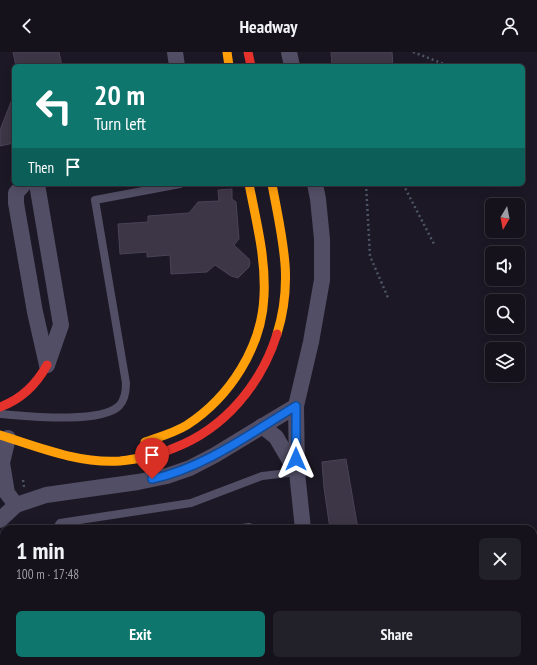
<!DOCTYPE html>
<meta charset="utf-8">
<style>
:root{--surface:#15121c;--page:#222029;--text:#f1f3f6;--muted:#9d9ea3;--line:#34323b;--accent:#0f766e}
body{margin:0;font-family:"PT Sans Narrow",sans-serif;background:var(--page);color:var(--text);height:100vh;display:flex;flex-direction:column;font-size:15px;white-space:nowrap}
*{box-sizing:border-box;margin:0}
p{font-size:13px;color:var(--muted)}
.icon{flex:none;width:22px;height:22px;fill:none;stroke:currentColor;stroke-width:2;stroke-linecap:round;stroke-linejoin:round}
.map{position:relative;flex:1;overflow:hidden}
.details{position:absolute;left:0px;top:473px;width:537px;height:140px;display:flex;flex-direction:column;background:var(--surface);border-radius:12px 12px 0 0;box-shadow:0 2px 10px #0003,0 0 0 1px var(--line)}
.details>*{flex:none}
.banner{position:absolute;left:12px;top:12px;width:513px;height:122px;border-radius:6px;box-shadow:0 2px 10px #0003,0 0 0 1px var(--line);background:#0f766e;color:#fff;overflow:hidden}
.needle{width:26px;rotate:190deg}
.buttons{position:absolute;left:485px;top:146px;display:grid;gap:8px}
.buttons a{display:grid;place-items:center;width:40px;height:40px;border-radius:6px;background:var(--surface);box-shadow:0 2px 10px #0003,0 0 0 1px var(--line);font-size:20px}
.pin{position:absolute;display:grid;place-items:center;width:34px;height:34px;color:#fff;margin:-41px -17px;border-radius:50% 50% 50% 0;rotate:-45deg;box-shadow:0 0 4px #0007}
.pin .icon{rotate:45deg}
.me{position:absolute;width:44px;margin:-22px;rotate:0deg;stroke-linejoin:round;filter:drop-shadow(0 0 3px #0008)}
.turn{display:flex;align-items:center;gap:14px;height:84px;padding:0 16px;font-size:18px}
.turn .icon{width:52px;height:52px;stroke-width:2.5}
.turn b{display:block;font-size:28px;line-height:34px}
.then{display:flex;align-items:center;height:38px;padding:0 16px;background:#0003;gap:8px;font-size:15px}
.round{display:grid;place-items:center;flex:none;width:42px;height:42px;border-radius:6px;background:var(--page)}
.headline{display:flex;align-items:center;justify-content:space-between;height:68px;padding:0 16px}
h1{font-size:24px;font-weight:800;line-height:30px}
.primary-button{display:flex;gap:8px;margin-top:auto;padding:8px 16px}
.primary-button a{flex:1;height:46px;border-radius:6px;background:var(--accent);color:#fff;font-size:16px;font-weight:800;line-height:46px;text-align:center}
.primary-button a+a{background:var(--page);color:var(--text)}
header{display:flex;justify-content:space-between;align-items:center;height:52px;padding:0 16px;background:var(--surface);font-size:18px;font-weight:800}
.map>svg:first-child{display:block}
</style>
<header><svg class="icon" aria-label="back" viewBox="0 0 24 24"><path d="M15 5l-7 7 7 7"/></svg>Headway<svg class="icon" aria-label="person" viewBox="0 0 24 24"><circle cx="12" cy="8" r="4"/><path d="M4 21q1-7 8-7t8 7"/></svg></header>
<div class="map">
<svg width="537" height="613" viewBox="0 0 537 613">
<rect width="100%" height="100%" fill="#1c1825"/>
<g fill="#3c3646" stroke="#4a4358">
<polygon points="13,0 59,0 62,14 16,14"/>
<polygon points="331,0 392,0 393,14 332,14"/>
<polygon points="13,45 14,91 0,94 0,78"/>
<polygon points="232,137 232,147 236,150 239,187 234,193 249,207 250,211 249,215 238,226 231,224 215,213 207,220 171,222 170,203 147,205 147,200 120,202 118,172 148,170 148,164 189,161 198,150 219,149 218,138"/>
<polygon points="346,407 358,477 330,477 324,436 322,410"/>
</g>
<g fill="none" stroke-linecap="round" stroke-linejoin="round">
<g stroke="#4d5666" stroke-width="2.5" stroke-dasharray="2 3" stroke-linecap="butt">
<polyline points="413,0 449,14"/>
<polyline points="366,132 370,204 389,248"/>
<polyline points="403,132 434,192"/>
<polyline points="23,428 24,435"/>
<polyline points="0,498 4,503"/>
<polyline points="3,502 4,495"/>
</g>
<g stroke="#524e65" stroke-width="8">
<path d="M 1,362 C 27,364 100,372 119,354 C 125,348 126,339 126,331 L 95,148 L 180,132"/>
<polyline points="56,477 60,471 191,451 262,424 297,420"/>
<polyline points="236,477 249,475"/>
<polyline points="109,609 110,613"/>
<polyline points="201,609 201,613"/>
<polyline points="274,609 274,613"/>
<polyline points="288,609 288,613"/>
<polyline points="244,613 267,609"/>
</g>
<g stroke="#524e65" stroke-width="16">
<polyline points="175,0 177,14"/>
<polyline points="289,0 292,14"/>
<polyline points="24,132 16,141 16,151 35,260 47,313"/>
<polyline points="37,132 61,273 47,313"/>
<polyline points="262,374 276,385 296,419"/>
<polyline points="8,386 2,411 7,441 16,453"/>
<polyline points="0,468 16,453 46,443 138,430 167,424 190,416 215,403 296,354"/>
<polyline points="303,477 297,420 296,354 311,290 322,228 322,187 318,147 315,132"/>
<polyline points="324,609 324,613"/>
</g>
<g stroke="#ff9f0a" stroke-width="9">
<polyline points="227,0 229,14"/>
<path d="M 272,132 C 282,187 294,227 277,282"/>
<path d="M 0,383 C 38,395 79,412 120,409 C 130,408 141,406 151,404"/>
<path d="M 145,390 C 159,385 174,381 187,373 C 230,345 262,295 264,244 C 266,206 256,168 249,132"/>
<polyline points="40,609 41,613"/>
</g>
<g stroke="#e5322d" stroke-width="9">
<polyline points="248,0 251,14"/>
<path d="M 0,355 C 22,347 36,333 47,313"/>
<path d="M 151,404 C 159,403 166,399 174,396 C 224,377 261,333 277,282"/>
<polyline points="0,526 4,532"/>
</g>
</g>
<g fill="none" stroke-linecap="round" stroke-linejoin="round">
<defs>
<path id="route" d="M 152,427 C 204,416 251,381 296,354 L 296,407"/>
</defs>
<use href="#route" stroke="#114b97" stroke-width="10"/>
<use href="#route" stroke="#1a73e8" stroke-width="7"/>
</g>
</svg>
<div class="buttons">
<a><svg class="needle" viewBox="-14 -14 28 28"><path d="M0-13l5 13h-10z" fill="#e53935"/><path d="M0 13l5-13h-10z" fill="#9d9ea3"/></svg></a>
<a><svg class="icon" aria-label="sound" viewBox="0 0 24 24"><path d="M4 9h4l5-4v14l-5-4H4zM17 9q2 3 0 6"/></svg></a>
<a><svg class="icon" aria-label="search" viewBox="0 0 24 24"><circle cx="10" cy="10" r="6"/><path d="M15 15l6 6"/></svg></a>
<a><svg class="icon" aria-label="layers" viewBox="0 0 24 24"><path d="M12 4l9 5-9 5-9-5zM3 14l9 5 9-5"/></svg></a>
</div>
<div class="pin" style="left:152px;top:427px;background:#d93025"><svg class="icon" aria-label="arrive" viewBox="0 0 24 24"><path d="M6 21V4h12l-3 4 3 4H6"/></svg></div>
<svg class="me" style="left:296px;top:407px" viewBox="-20 -20 40 40"><path d="M0-17L14 15 0 8-14 15z" fill="#1a73e8" stroke="#fff" stroke-width="4"/></svg>
<div class="banner">
<div class="turn"><svg class="icon" aria-label="left" viewBox="0 0 24 24"><path d="M17 20v-9H6M10 6l-5 5 5 5"/></svg><div><b>20 m</b>Turn left</div></div>
<div class="then">Then<svg class="icon" aria-label="arrive" viewBox="0 0 24 24"><path d="M6 21V4h12l-3 4 3 4H6"/></svg></div>
</div>
<section class="details">
<div class="headline"><div><h1>1 min</h1><p>100 m · 17:48</p></div><a class="round"><svg class="icon" aria-label="close" viewBox="0 0 24 24"><path d="M6 6l12 12M18 6L6 18"/></svg></a></div>
<div class="primary-button"><a>Exit</a><a>Share</a></div>
</section>
</div>
